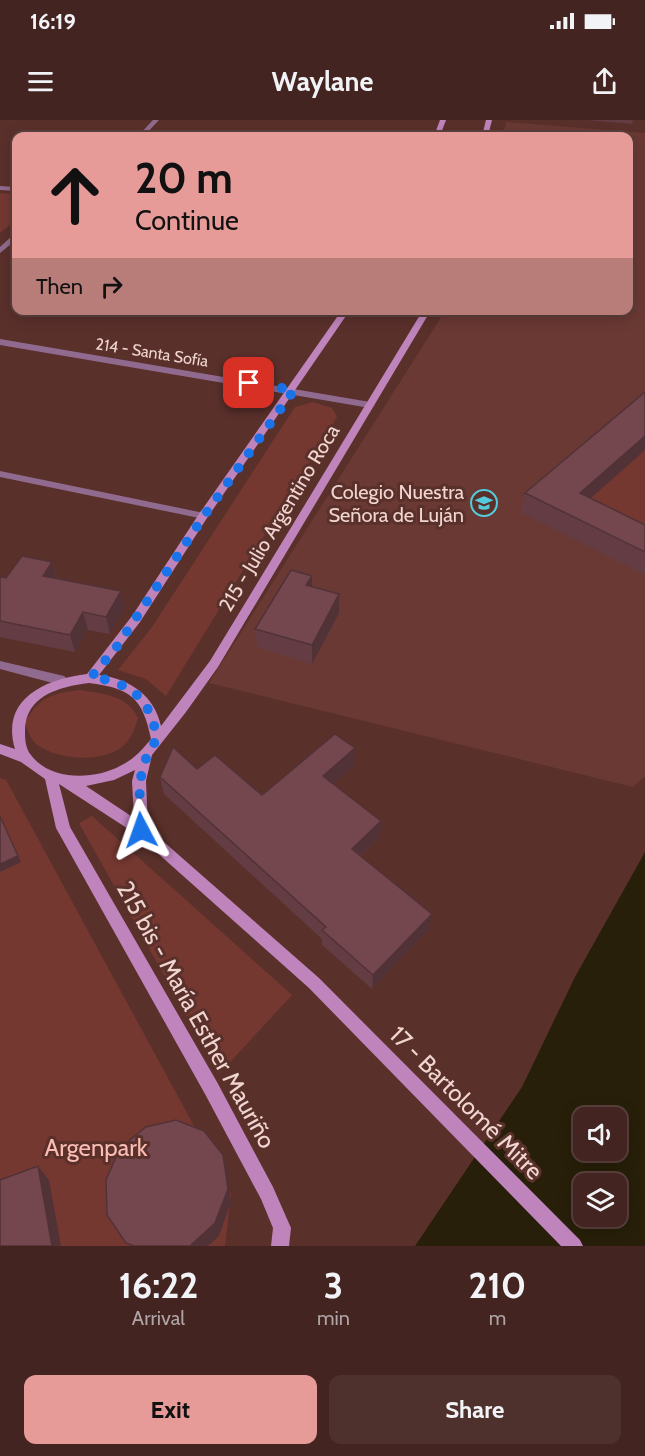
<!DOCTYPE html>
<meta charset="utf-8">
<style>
:root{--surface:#442420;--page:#4e302d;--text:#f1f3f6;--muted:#afa4a5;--line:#5c413e;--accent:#e69b98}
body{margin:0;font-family:Cabin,sans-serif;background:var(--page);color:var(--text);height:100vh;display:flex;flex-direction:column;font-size:22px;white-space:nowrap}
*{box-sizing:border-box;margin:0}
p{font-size:20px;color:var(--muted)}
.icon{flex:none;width:33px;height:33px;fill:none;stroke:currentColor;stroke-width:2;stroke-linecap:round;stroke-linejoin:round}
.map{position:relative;height:1126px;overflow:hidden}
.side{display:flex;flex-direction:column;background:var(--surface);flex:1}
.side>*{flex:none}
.banner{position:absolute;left:12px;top:12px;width:621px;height:183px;border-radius:12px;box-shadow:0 3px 15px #0003,0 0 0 2px var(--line);background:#e69b98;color:#111;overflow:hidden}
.tools{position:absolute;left:573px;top:987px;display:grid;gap:12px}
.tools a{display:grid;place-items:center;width:54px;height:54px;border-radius:12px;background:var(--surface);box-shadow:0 3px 15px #0003,0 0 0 2px var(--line);font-size:30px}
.pin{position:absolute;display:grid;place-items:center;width:51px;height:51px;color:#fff;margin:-26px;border-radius:12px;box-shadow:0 3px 9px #0006}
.me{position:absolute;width:66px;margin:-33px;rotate:356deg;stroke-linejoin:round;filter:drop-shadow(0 0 4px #0008)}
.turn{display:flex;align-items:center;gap:21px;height:126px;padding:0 24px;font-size:27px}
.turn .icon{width:78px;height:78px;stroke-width:2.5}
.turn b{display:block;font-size:42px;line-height:51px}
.then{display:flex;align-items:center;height:57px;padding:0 24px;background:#0003;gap:12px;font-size:22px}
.eta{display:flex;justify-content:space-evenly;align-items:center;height:102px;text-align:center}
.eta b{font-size:36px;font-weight:700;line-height:42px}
.button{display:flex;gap:12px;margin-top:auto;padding:12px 24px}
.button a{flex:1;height:69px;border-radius:12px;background:var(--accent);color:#111;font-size:24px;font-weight:700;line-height:69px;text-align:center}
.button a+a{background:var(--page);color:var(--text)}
.status{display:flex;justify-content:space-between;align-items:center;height:42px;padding:0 30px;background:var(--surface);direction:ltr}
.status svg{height:16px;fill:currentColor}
header{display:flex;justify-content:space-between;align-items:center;height:78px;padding:0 24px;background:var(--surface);font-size:27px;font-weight:700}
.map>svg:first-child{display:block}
</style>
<div class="status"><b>16:19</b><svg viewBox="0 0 49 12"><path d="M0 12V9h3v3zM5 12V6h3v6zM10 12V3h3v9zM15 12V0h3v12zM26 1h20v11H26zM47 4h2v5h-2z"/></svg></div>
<header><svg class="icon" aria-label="menu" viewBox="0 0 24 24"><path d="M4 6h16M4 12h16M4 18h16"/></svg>Waylane<svg class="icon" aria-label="share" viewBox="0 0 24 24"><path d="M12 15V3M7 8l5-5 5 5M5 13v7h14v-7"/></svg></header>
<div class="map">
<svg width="645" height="1126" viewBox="0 0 645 1126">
<rect width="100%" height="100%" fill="#5a302b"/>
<polygon fill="#6a3934" points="506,2 645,13 645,656 633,667 209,563 445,191 628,190 628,16 503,16"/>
<g fill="#753831">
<polygon points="0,73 16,74 16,100 0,113"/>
<polygon points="313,282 332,288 337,297 166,576 146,559 118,550 152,507 295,287"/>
<polygon points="645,330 645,427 575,392"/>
<path d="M 80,570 C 104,574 127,575 138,598 C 135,608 132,618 123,626 C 103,643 60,640 39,626 C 31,621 28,611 25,603 C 38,577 53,573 80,570 Z"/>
<polygon points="0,658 6,660 231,1074 225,1126 0,1126"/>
<polygon points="92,696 292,875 219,954 79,703"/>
</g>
<path fill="#271f09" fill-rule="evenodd" d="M 645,732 L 645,1126 L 415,1126 L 522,967 L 575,857 ZM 584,998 L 616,998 L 616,1030 L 584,1030 ZM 584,1064 L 616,1064 L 616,1096 L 584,1096 Z"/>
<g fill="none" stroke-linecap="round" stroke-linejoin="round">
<g fill="#916b8f" fill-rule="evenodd">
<polygon points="153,0 159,0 144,16 138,16"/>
<polygon points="0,66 16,67 16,71 0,70"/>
<polygon points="13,115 16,115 16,120 0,133 0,127"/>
<polygon points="0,219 370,282 375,285 370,288 0,225"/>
<polygon points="0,351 204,393 209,396 204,399 0,357"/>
<polygon points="0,541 64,556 70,561 64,566 0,549"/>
</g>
<g fill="#bf84bc" fill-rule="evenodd">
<polygon points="440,0 446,0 440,16 434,16"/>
<polygon points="486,0 492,0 488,16 482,16"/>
<path d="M 342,190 L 350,190 L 207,398 L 140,502 L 99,555 C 130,559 154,575 161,606 L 210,541 L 423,190 L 431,190 L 218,547 L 186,592 L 152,635 L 146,661 L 148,708 L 319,858 L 580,1120 L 583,1126 L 561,1126 L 309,868 L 136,714 L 59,664 L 70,707 L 217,962 L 273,1067 L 291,1108 L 289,1126 L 271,1126 L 273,1108 L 261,1079 L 205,974 L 56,708 L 45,659 L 21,642 L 0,634 L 0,624 L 15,629 C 0,579 45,559 87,554 L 132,496 L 199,394 ZM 89,563 C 130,568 143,578 151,619 C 142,630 133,640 120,646 C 94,660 50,661 31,635 C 26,629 25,621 25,613 C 24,576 58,567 89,563 ZM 135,650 L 132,661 L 134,698 L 86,666 L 114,660 Z"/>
</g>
</g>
<g fill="#643d44">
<polygon points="586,0 633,0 632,4"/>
<polygon points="525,373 591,378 645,405 645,455 521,392"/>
<polygon points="52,442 57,458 121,471 125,488 110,514 88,510 75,532 0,517 0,457 6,458"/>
<polygon points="312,467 339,493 312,544 257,527 255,509"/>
<polygon points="354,645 333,664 381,701 380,717 361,736 429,809 372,869 322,825 322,819 164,674 160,657 197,649 262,675"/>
</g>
<g fill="#513237">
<polygon points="645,316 645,330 575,392 580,373"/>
<polygon points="52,442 57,460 43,456"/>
<polygon points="312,456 312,475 306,465"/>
<polygon points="121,471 125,488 110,514 106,497"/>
<polygon points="339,474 339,493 312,544 312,525"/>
<polygon points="83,492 88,510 75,532 70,515"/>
<polygon points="355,628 354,645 323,673 323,656"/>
<polygon points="381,701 380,717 351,745 352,729"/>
<polygon points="18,736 21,742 0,752 0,744"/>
<polygon points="432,794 429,809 372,869 373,855"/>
<polygon points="223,1035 227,1050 231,1082 219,1116 208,1126 190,1126"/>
<polygon points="38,1046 49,1060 61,1126 52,1126"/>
</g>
<g fill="#74474f" stroke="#513237" stroke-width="1.5">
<polygon points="645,272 645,316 580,373 645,405 645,432 525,373"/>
<polygon points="22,436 52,442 43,456 121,471 106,497 83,492 70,515 0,501 0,457 6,458"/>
<polygon points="291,450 312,456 306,465 339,474 312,525 255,509"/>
<polygon points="335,614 355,628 323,656 381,701 352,729 432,794 373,855 322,810 326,807 160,657 173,627 197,649 215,635 262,675"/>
<polygon points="0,696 18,736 0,744"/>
<polygon points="176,1000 204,1011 223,1035 228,1069 215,1103 190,1126 134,1126 126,1123 107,1095 106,1060 120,1028 146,1007"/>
<polygon points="38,1046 52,1126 0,1126 0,1060"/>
</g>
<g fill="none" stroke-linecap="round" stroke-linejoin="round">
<path stroke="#1a73e8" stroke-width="10" stroke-dasharray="0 18" d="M 141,710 C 139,676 136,647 157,619 C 150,578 132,563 91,557 L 116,528 L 204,396 L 294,270 L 249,263"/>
</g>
<defs>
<symbol id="school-ring" viewBox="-11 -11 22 22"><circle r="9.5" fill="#5a302b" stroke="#53cbdc" stroke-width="1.5"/><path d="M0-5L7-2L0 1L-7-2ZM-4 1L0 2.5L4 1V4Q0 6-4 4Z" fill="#53cbdc"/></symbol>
</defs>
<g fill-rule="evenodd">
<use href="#school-ring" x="469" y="368" width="30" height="30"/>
</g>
<g text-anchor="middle" stroke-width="6" stroke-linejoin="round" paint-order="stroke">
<g font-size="16" fill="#f0d5d0" stroke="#5a302b">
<text transform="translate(152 232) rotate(9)" y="6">214 - Santa Sofía</text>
</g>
<g font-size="20" fill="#f0d5d0" stroke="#5a302b" text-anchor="end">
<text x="464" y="379">Colegio Nuestra<tspan x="464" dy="23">Señora de Luján</tspan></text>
</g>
<g font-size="20" fill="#f0d5d0" stroke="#5a302b">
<text transform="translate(279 398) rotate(-59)" y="7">215 - Julio Argentino Roca</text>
</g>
<g font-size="24" fill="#f0d5d0" stroke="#5a302b">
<text transform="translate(196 895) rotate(61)" y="8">215 bis - María Esther Mauriño</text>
<text transform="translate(466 983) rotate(45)" y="8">17 - Bartolomé Mitre</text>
</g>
<g font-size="24" fill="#fabcb3" stroke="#5a302b">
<text x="96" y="1036">Argenpark</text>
</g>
</g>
</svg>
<div class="tools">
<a><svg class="icon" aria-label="sound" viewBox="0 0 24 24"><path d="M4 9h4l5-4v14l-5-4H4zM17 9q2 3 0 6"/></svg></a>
<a><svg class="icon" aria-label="layers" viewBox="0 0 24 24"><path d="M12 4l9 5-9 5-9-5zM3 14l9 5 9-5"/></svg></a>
</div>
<div class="pin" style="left:249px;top:263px;background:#d93025"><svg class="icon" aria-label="arrive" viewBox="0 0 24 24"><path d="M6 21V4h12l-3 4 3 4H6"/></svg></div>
<svg class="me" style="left:141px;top:710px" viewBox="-20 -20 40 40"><path d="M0-17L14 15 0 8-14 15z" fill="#1a73e8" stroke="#fff" stroke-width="4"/></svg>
<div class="banner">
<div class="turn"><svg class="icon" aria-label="ahead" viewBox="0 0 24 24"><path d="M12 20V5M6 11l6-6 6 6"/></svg><div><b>20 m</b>Continue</div></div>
<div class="then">Then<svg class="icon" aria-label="right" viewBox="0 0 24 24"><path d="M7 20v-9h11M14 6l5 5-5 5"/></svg></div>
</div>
</div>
<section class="side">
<div class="eta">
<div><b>16:22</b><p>Arrival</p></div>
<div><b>3</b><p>min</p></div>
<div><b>210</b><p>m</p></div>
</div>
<div class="button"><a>Exit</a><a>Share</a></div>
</section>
